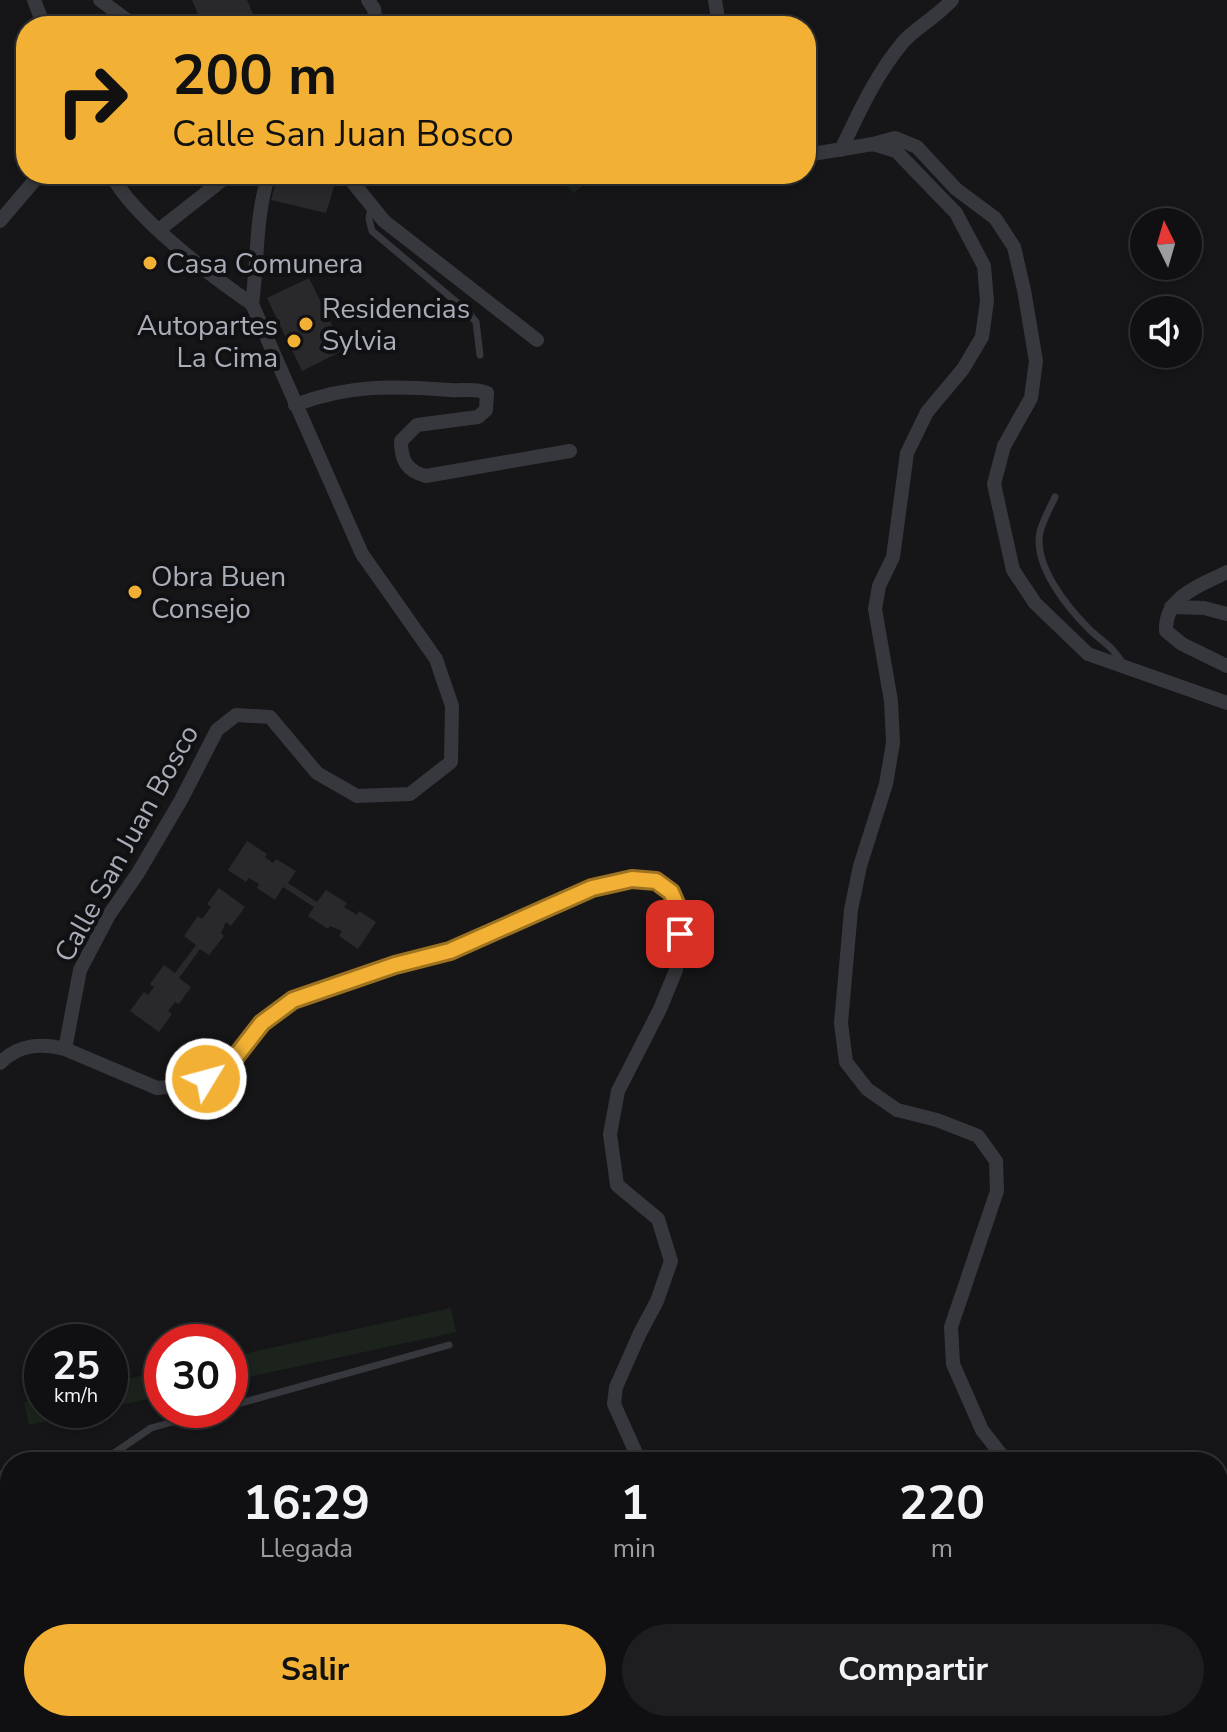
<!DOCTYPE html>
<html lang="es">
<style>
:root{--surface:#101012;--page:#1e1e20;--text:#f1f3f6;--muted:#9c9d9f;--line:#303032;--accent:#f2b134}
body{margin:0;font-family:"Nunito Sans",sans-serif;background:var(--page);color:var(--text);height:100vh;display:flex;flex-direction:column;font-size:30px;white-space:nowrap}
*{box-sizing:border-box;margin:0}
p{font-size:26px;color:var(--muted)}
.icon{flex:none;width:44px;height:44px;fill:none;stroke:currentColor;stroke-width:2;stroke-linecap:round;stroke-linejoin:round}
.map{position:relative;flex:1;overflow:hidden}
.panel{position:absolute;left:0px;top:1452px;width:1228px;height:280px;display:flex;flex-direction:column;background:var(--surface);border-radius:32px 32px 0 0;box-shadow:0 4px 12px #0003,0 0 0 2px var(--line)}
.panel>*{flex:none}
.banner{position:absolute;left:16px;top:16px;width:800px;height:168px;border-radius:32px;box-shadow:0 4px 12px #0003,0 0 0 2px var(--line);background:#f2b134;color:#111;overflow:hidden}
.needle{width:52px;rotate:355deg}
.fabs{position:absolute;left:1130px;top:208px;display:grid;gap:16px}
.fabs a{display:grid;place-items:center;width:72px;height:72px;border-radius:50%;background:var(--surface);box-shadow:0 4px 12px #0003,0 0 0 2px var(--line);font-size:40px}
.speed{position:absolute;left:24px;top:1324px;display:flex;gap:16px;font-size:40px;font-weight:700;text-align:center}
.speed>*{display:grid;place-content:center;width:104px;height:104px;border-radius:50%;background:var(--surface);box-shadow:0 4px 12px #0003,0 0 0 2px var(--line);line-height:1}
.speed small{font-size:20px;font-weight:400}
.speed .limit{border:12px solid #d22;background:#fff;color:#111}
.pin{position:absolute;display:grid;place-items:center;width:68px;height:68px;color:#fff;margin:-34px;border-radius:16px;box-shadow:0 4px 12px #0006}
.me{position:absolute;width:88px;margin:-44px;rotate:53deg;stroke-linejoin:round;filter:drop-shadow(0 0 6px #0008)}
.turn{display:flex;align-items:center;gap:28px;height:168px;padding:0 24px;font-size:36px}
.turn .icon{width:104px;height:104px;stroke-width:2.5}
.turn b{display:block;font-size:56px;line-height:68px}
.eta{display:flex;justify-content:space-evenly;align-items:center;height:136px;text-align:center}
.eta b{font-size:48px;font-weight:700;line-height:56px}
.action{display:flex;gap:16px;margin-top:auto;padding:16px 24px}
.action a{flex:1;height:92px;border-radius:48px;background:var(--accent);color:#111;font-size:32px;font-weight:700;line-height:92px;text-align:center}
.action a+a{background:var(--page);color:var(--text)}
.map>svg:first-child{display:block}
</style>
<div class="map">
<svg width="1227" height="1732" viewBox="0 0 1227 1732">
<rect width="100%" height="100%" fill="#161618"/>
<g fill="#1c231d">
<polygon points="552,174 597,174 574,193"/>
<polygon points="451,1308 456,1332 230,1381 230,1357"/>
<polygon points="162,1371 162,1396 110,1407 110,1383"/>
<polygon points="42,1398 42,1410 98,1410 29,1425 24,1402"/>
</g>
<g fill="#29292c">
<polygon points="192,0 247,0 258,26 203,26"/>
<polygon points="292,174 338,174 326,213 271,200 276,182 289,186"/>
<polygon points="309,278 344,350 302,371 267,298"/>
<polygon points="247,841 267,854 265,857 273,863 276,859 296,871 288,883 317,902 326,890 347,903 344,907 357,915 359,911 376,922 358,949 339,936 342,931 330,926 328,929 308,916 314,907 283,887 275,900 257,888 259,884 249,878 246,882 228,870"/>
<polygon points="219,888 245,907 231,926 226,922 221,933 224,936 209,955 200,949 179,978 191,987 179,1004 175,1002 168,1011 172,1014 159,1032 130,1011 144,992 148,995 154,987 150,984 164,965 175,973 196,945 184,936 198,916 202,919 211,907 207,904"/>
</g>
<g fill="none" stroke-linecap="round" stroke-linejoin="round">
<g stroke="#37383d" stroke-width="7">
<polyline points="371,207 369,219 372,231 467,311 476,322 480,355"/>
<path d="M 1055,497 C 1050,508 1043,520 1040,532 C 1033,565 1067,607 1089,629 C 1102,642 1113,646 1123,664"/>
<polyline points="230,1406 449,1345"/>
<polyline points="101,1462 151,1428 215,1410"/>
<polyline points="0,1474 10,1480"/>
</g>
<g stroke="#37383d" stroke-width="14">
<polyline points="34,0 44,26"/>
<polyline points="100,0 135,26"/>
<polyline points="368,0 374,9 376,26"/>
<polyline points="715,0 719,26"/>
<polyline points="873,144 895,138 917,147 956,189 995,218 1014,247 1024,290 1036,361 1031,398 1004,446 994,484 1013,570 1035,603 1088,654 1227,703"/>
<path d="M 841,150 C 859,112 876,74 904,41 C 918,26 938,16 952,0"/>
<polyline points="806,155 873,144 896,151 956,213 984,266 987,301 982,337 963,369 927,412 907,453 893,557 879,586 875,609 891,701 893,743 886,784 860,866 851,910 841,1023 846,1062 867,1089 897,1110 937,1120 978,1136 996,1161 997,1191 951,1327 953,1364 982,1430 1007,1462"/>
<path d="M 111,174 C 133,217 211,276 252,304"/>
<polyline points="346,174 384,221 537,340"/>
<polyline points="0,221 40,174"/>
<polyline points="160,229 230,174"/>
<polyline points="252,304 362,554 436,659 452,706 451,762 410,794 357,796 317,773 270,717 236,715 217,730 181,800 138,873 109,915 80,970 65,1049 157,1088 189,1085 223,1073 262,1023 293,1000 395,965 450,951 592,888 632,879 656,881 671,892 679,910 680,934 676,970 660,1009 618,1091 610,1134 617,1185 658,1219 671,1261 657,1301 640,1333 616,1387 614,1404 640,1462"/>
<path d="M 252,304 C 258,261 255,216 269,174"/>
<path d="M 295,405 C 349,384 394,386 450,390 C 463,391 475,388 487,393 L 486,410 L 478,417 L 417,425 L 401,441 C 401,461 407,471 426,476 L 570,451"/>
<path d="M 1227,572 C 1202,585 1164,596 1166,631 L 1182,644 L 1227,666"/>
<polyline points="1171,607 1204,608 1227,614"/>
<path d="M 0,1063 C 19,1044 41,1043 65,1049"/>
<polyline points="1218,1621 1227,1628"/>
<polyline points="0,1646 10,1638"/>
<polyline points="649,1722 658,1732"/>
<polyline points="765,1722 784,1732"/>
<polyline points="917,1722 921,1732"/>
</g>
</g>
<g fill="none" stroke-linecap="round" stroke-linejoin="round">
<defs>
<polyline id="route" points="206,1079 223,1073 262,1023 293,1000 395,965 450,951 592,888 632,879 656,881 671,892 679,910 680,934"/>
</defs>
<use href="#route" stroke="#9d7322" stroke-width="20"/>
<use href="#route" stroke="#f2b134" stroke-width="14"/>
</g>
<g fill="#f2b134" stroke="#111113" stroke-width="3">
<circle cx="150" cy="263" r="8"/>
<circle cx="306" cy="324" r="8"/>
<circle cx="294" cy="341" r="8"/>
<circle cx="135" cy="592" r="8"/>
</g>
<g text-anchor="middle" stroke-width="8" stroke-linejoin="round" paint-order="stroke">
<g font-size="28" fill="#a8adb8" stroke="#111113" text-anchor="start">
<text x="166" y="273">Casa Comunera</text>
<text x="322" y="318">Residencias<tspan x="322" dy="32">Sylvia</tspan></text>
<text x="278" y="335" text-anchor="end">Autopartes<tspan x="278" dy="32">La Cima</tspan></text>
<text x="151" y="586">Obra Buen<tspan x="151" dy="32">Consejo</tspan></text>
</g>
<g font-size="28" fill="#a8adb8" stroke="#111113">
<text transform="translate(126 843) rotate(-61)" y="10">Calle San Juan Bosco</text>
</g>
</g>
</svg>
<div class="fabs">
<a><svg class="needle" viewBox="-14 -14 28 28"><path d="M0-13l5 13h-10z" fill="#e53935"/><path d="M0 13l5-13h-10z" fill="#9c9d9f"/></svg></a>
<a><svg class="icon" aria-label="sound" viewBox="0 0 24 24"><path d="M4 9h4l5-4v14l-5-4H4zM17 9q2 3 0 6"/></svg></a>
</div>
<div class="speed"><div>25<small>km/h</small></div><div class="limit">30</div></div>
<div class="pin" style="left:680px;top:934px;background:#d93025"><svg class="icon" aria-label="arrive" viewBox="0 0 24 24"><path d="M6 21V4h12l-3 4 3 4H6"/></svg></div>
<svg class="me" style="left:206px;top:1079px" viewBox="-20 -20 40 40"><circle r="17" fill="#f2b134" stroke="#fff" stroke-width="3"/><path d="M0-11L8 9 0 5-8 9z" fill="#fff"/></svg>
<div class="banner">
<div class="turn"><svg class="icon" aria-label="right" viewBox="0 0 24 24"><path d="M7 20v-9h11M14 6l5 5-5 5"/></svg><div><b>200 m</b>Calle San Juan Bosco</div></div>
</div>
<section class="panel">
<div class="eta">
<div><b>16:29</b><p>Llegada</p></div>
<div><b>1</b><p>min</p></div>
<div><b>220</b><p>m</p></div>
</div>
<div class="action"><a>Salir</a><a>Compartir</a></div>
</section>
</div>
